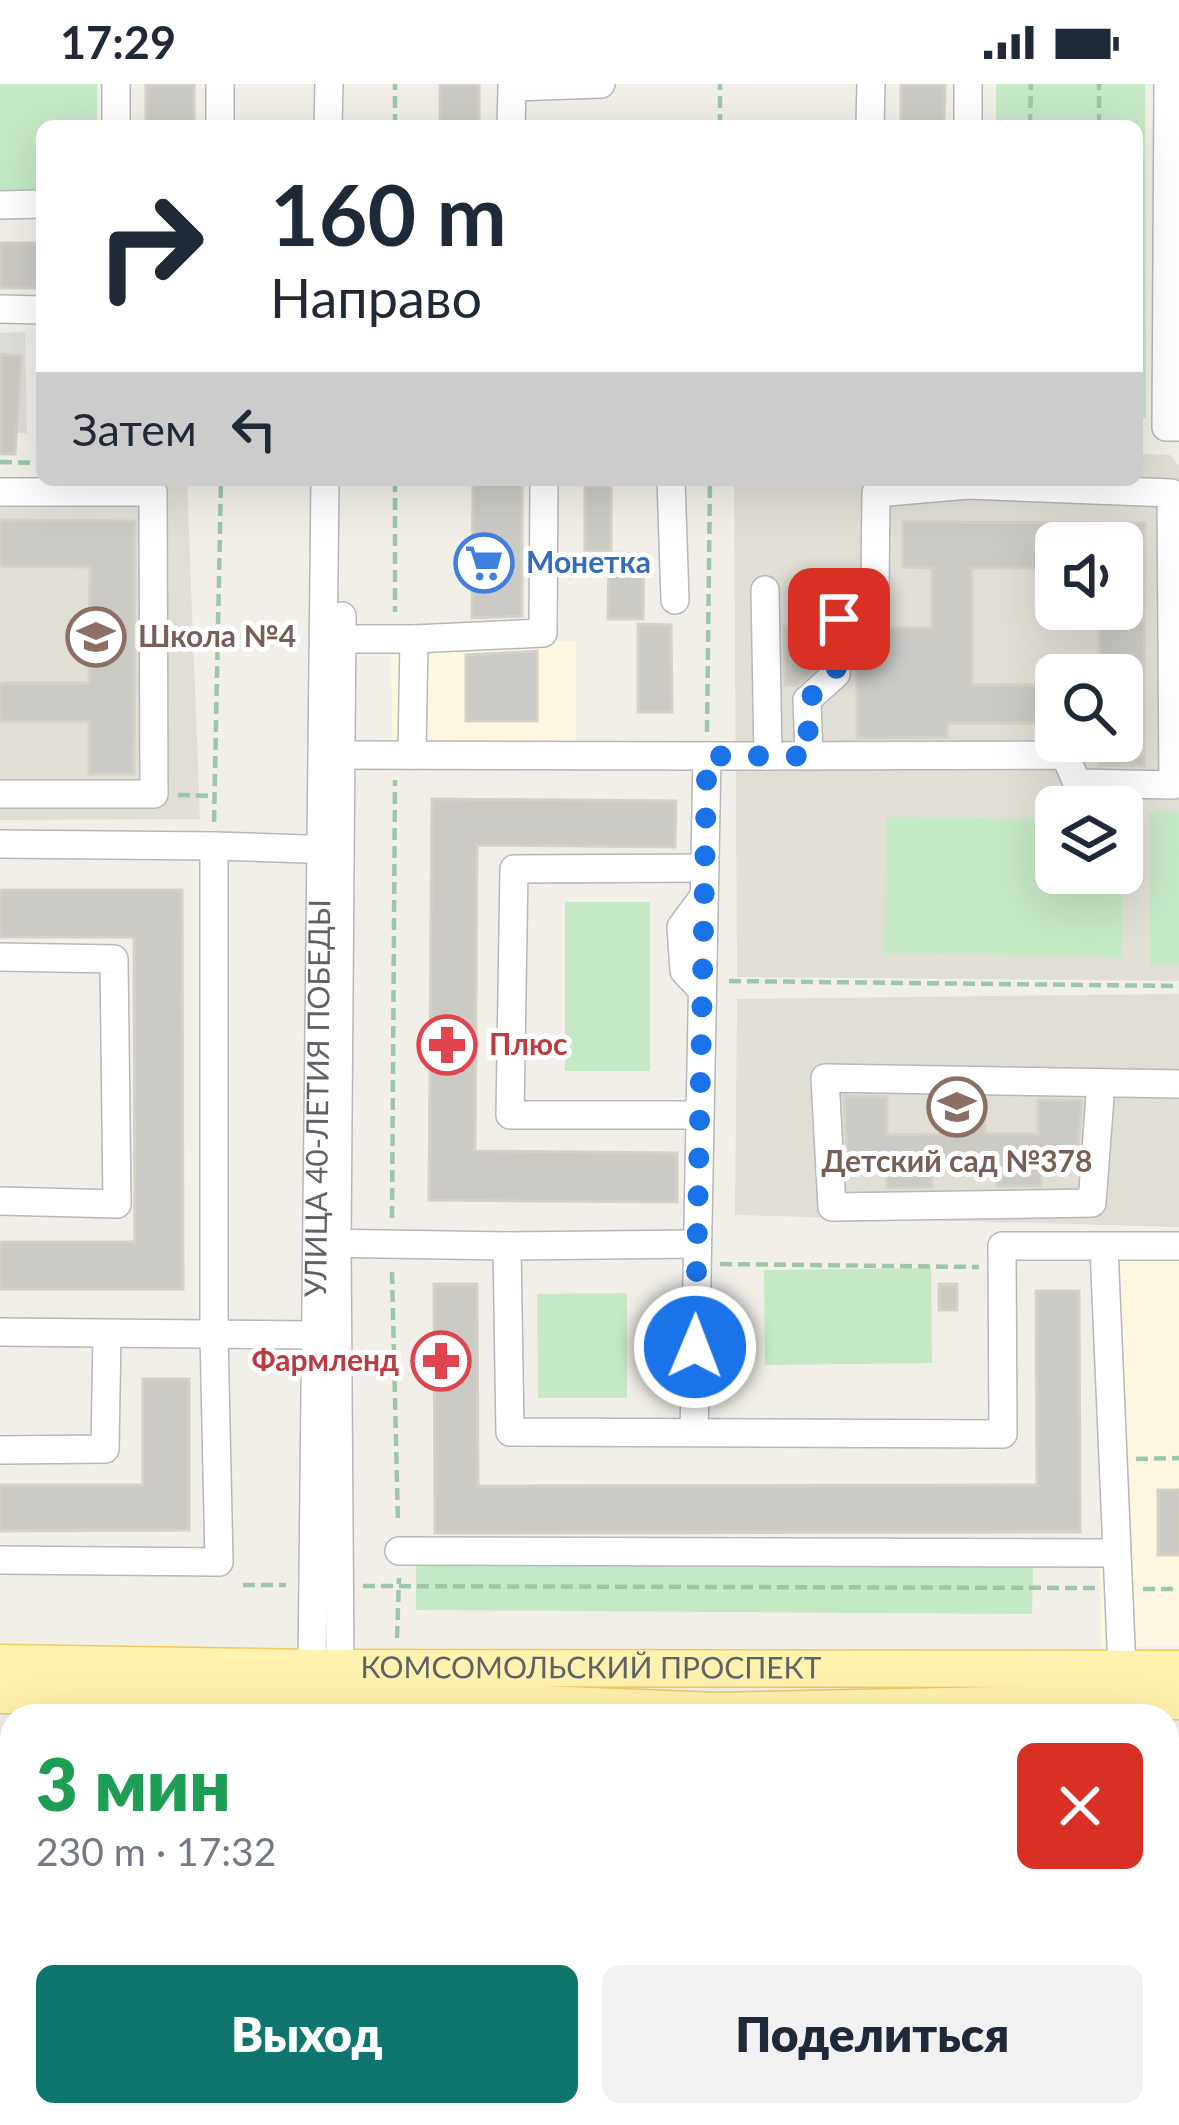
<!DOCTYPE html>
<html lang="ru">
<meta charset="utf-8">
<style>
:root{--surface:#fff;--page:#f2f2f3;--text:#1f2937;--muted:#747a83;--accent:#0f766e}
body{margin:0;font-family:Lato,sans-serif;background:var(--page);color:var(--text);height:100vh;display:flex;flex-direction:column;font-size:45px;white-space:nowrap}
*{box-sizing:border-box;margin:0}
p{font-size:39px;color:var(--muted)}
.icon{flex:none;width:66px;height:66px;fill:none;stroke:currentColor;stroke-width:2;stroke-linecap:round;stroke-linejoin:round}
.map{position:relative;flex:1;overflow:hidden}
.details{position:absolute;left:0px;top:1620px;width:1179px;height:423px;display:flex;flex-direction:column;background:var(--surface);border-radius:36px 36px 0 0;box-shadow:0 12px 48px #0002}
.details>*{flex:none}
.top-card{position:absolute;left:36px;top:36px;width:1107px;height:366px;border-radius:18px;box-shadow:0 12px 48px #0002;background:#fff;color:var(--text);overflow:hidden}
.controls{position:absolute;left:1035px;top:438px;display:grid;gap:24px}
.controls a{display:grid;place-items:center;width:108px;height:108px;border-radius:18px;background:var(--surface);box-shadow:0 12px 48px #0002;font-size:60px}
.pin{position:absolute;display:grid;place-items:center;width:102px;height:102px;color:#fff;margin:-51px;border-radius:24px;box-shadow:0 6px 18px #0006}
.me{position:absolute;width:132px;margin:-66px;rotate:1deg;stroke-linejoin:round;filter:drop-shadow(0 0 9px #0008)}
.turn{display:flex;align-items:center;gap:42px;height:252px;padding:0 36px;font-size:54px}
.turn .icon{width:156px;height:156px;stroke-width:2.5}
.turn b{display:block;font-size:84px;line-height:102px}
.then{display:flex;align-items:center;height:114px;padding:0 36px;background:#0003;gap:24px;font-size:45px}
.round{display:grid;place-items:center;flex:none;width:126px;height:126px;border-radius:18px;background:var(--page)}
.head{display:flex;align-items:center;justify-content:space-between;height:204px;padding:0 36px}
h1{font-size:72px;font-weight:800;line-height:90px;color:#1e9e55}
.primary-button{display:flex;gap:24px;margin-top:auto;padding:24px 36px}
.primary-button a{flex:1;height:138px;border-radius:18px;background:var(--accent);color:#fff;font-size:48px;font-weight:800;line-height:138px;text-align:center}
.primary-button a+a{background:var(--page);color:var(--text)}
.status{display:flex;justify-content:space-between;align-items:center;height:84px;padding:0 60px;background:var(--surface);direction:ltr}
.status svg{height:33px;fill:currentColor}
.map>svg:first-child{display:block}
</style>
<div class="status"><b>17:29</b><svg viewBox="0 0 49 12"><path d="M0 12V9h3v3zM5 12V6h3v6zM10 12V3h3v9zM15 12V0h3v12zM26 1h20v11H26zM47 4h2v5h-2z"/></svg></div>
<div class="map">
<svg width="1179" height="2041" viewBox="0 0 1179 2041">
<rect width="100%" height="100%" fill="#f1efe8"/>
<g fill="#fef7e0">
<polygon points="576,557 576,661 392,663 391,559"/>
<polygon points="1179,1176 1179,1562 1101,1563 1098,1177"/>
<polygon points="1167,1661 1179,1661 1179,2032 1094,2031 1167,2031"/>
</g>
<polygon fill="#e0deda" points="25,248 27,349 0,350 0,249"/>
<g fill="#e1ded6" fill-rule="evenodd">
<path d="M 1137,370 L 1170,371 L 1179,382 L 1179,897 L 737,893 L 734,396 L 1137,396 ZM 1056,459 L 1122,459 L 1122,525 L 1056,525 ZM 1056,591 L 1122,591 L 1122,657 L 1056,657 ZM 1056,723 L 1122,723 L 1122,789 L 1056,789 Z"/>
<polygon points="0,395 187,396 200,735 0,736"/>
<polygon points="1179,910 1179,1143 735,1131 737,915"/>
</g>
<g fill="#c5e8c5">
<polygon points="0,0 97,0 97,42 42,42 42,106 0,107"/>
<polygon points="996,0 1145,0 1146,334 1137,333 1137,42 996,42"/>
<polygon points="1179,727 1179,882 1150,882 1149,728"/>
<polygon points="886,733 1056,735 1056,789 1122,789 1124,737 1122,873 884,869"/>
<rect x="565" y="818" width="85" height="169"/>
<polygon points="931,1184 932,1279 765,1281 764,1186"/>
<polygon points="627,1209 627,1314 538,1314 537,1210"/>
<polygon points="416,1473 1033,1476 1032,1530 416,1526"/>
</g>
<g fill="#cccac5" stroke="#d6d1c6" stroke-width="3">
<rect x="146" y="0" width="48" height="42"/>
<rect x="440" y="0" width="39" height="42"/>
<polygon points="901,0 945,0 944,42 901,42"/>
<rect x="0" y="159" width="42" height="45"/>
<polygon points="0,270 21,272 15,370 0,370"/>
<polygon points="473,397 522,397 522,532 472,534"/>
<polygon points="585,402 611,402 611,467 585,466"/>
<polygon points="0,436 135,437 134,690 89,690 89,637 0,637 0,599 89,599 90,483 0,482"/>
<polygon points="903,438 1145,439 1144,682 1099,681 1099,657 1122,657 1122,591 1099,591 1099,525 1122,525 1122,459 1056,459 1056,484 972,484 972,601 1056,601 1056,639 947,639 947,653 857,654 857,544 932,544 932,484 903,483"/>
<polygon points="609,469 644,470 643,535 608,535"/>
<polygon points="638,540 671,541 672,628 638,628"/>
<polygon points="784,542 816,542 816,584 797,601 785,601"/>
<polygon points="537,567 537,637 466,637 466,571"/>
<polygon points="432,715 676,717 675,763 477,761 475,1067 677,1069 677,1118 429,1116"/>
<polygon points="0,806 182,806 183,1205 0,1205 0,1158 135,1158 134,853 0,853"/>
<polygon points="844,1012 887,1013 887,1051 941,1050 941,1014 985,1015 985,1050 1038,1050 1038,1016 1082,1016 1077,1074 1041,1074 1041,1102 997,1102 996,1074 931,1074 932,1103 887,1104 887,1072 847,1072"/>
<polygon points="434,1200 477,1200 478,1402 1037,1401 1036,1207 1079,1207 1080,1448 435,1449"/>
<rect x="939" y="1200" width="18" height="26"/>
<polygon points="143,1295 189,1295 189,1446 0,1447 0,1401 143,1401"/>
<rect x="1158" y="1406" width="21" height="65"/>
</g>
<g fill="none" stroke-linecap="round" stroke-linejoin="round">
<defs>
<g id="minor">
<polyline points="220,0 220,42"/>
<polyline points="968,0 968,42"/>
<polyline points="1168,0 1166,343 1179,343"/>
<polyline points="116,42 116,0"/>
<polyline points="328,42 329,0"/>
<polyline points="511,42 512,3 601,0"/>
<polyline points="870,42 871,0"/>
<polyline points="0,121 42,120"/>
<polyline points="0,225 42,226"/>
<polyline points="671,396 675,516"/>
<polyline points="0,408 153,408 154,710 0,710"/>
<polyline points="765,506 768,672"/>
<polyline points="342,555 414,555 543,549 544,396"/>
<polyline points="342,671 707,672 694,1348"/>
<polyline points="412,671 414,555"/>
<polyline points="707,672 736,672 1065,671 1077,699 1173,701 1171,409 968,401 876,409 875,504 839,535 836,590 807,616 809,672"/>
<polyline points="0,760 214,762 337,766"/>
<polyline points="0,873 114,875 117,1120 0,1117"/>
<polyline points="702,906 684,887 681,843 704,812"/>
<polyline points="1101,999 1092,1119 832,1123 825,994 1179,1000"/>
<polyline points="700,1031 510,1031 514,785 705,784"/>
<polyline points="321,1159 507,1162 697,1160"/>
<polyline points="507,1162 510,1348 1003,1350 1002,1162 1179,1162"/>
<polyline points="1104,1163 1122,1585"/>
<polyline points="0,1248 316,1251"/>
<polyline points="0,1366 105,1365 107,1250"/>
<polyline points="399,1467 1116,1469"/>
<polyline points="0,1476 219,1478 214,1250 214,762"/>
<path id="s1" d="M 312,1584 L 325,396"/>
<polyline points="340,1584 337,1159 342,532"/>
<polyline points="0,1761 12,1761"/>
<polyline points="237,2031 237,2041"/>
<polyline points="312,2031 312,2041"/>
<polyline points="416,2031 416,2041"/>
<polyline points="930,2031 943,2041"/>
<polyline points="1167,2031 1179,2030"/>
<polyline points="338,2041 338,2031"/>
<polyline points="613,2041 613,2031"/>
<polyline points="1011,2041 1103,2039 1103,2031"/>
</g>
<g id="major">
<path id="s2" d="M 0,1579 L 312,1584 L 1179,1585"/>
<polyline points="0,1611 340,1612 717,1627 1179,1617"/>
</g>
</defs>
<use href="#minor" stroke="#b5b8bc" stroke-width="30"/>
<use href="#major" stroke="#f2c960" stroke-width="39"/>
<g stroke="#9cc7a9" stroke-width="4.5" stroke-dasharray="12 6" stroke-linecap="butt">
<polyline points="395,42 395,0"/>
<polyline points="720,42 720,0"/>
<polyline points="1030,42 1031,0"/>
<polyline points="1099,42 1099,0"/>
<polyline points="0,378 42,379"/>
<polyline points="395,396 395,528"/>
<polyline points="707,648 710,396"/>
<polyline points="178,711 214,712"/>
<polyline points="214,738 221,396"/>
<polyline points="729,897 1179,902"/>
<polyline points="392,1134 395,696"/>
<polyline points="720,1180 979,1183"/>
<polyline points="392,1188 398,1440"/>
<polyline points="1136,1375 1179,1374"/>
<polyline points="243,1501 286,1501"/>
<polyline points="363,1502 1096,1504"/>
<polyline points="1143,1505 1179,1505"/>
<polyline points="397,1554 399,1494"/>
<polyline points="0,1697 12,1697"/>
<polyline points="1167,1743 1179,1743"/>
<polyline points="267,2041 267,2031"/>
</g>
<use href="#minor" stroke="#fff" stroke-width="27"/>
<use href="#major" stroke="#fff2af" stroke-width="36"/>
</g>
<g fill="none" stroke-linecap="round" stroke-linejoin="round">
<polyline stroke="#1a73e8" stroke-width="21" stroke-dasharray="0 37.8" points="695,1263 707,672 809,672 807,616 836,590 839,535"/>
</g>
<defs>
<symbol id="supermarket-ring" viewBox="-11 -11 22 22"><circle r="9.5" fill="#fff" stroke="#3f7fe0" stroke-width="1.5"/><path d="M-6-5.5h2.5l.6 2H6L4.5 2H-2.5L-4.4-4H-6ZM-1.5 3.2a1.3 1.3 0 1 0 .1 0ZM3 3.2a1.3 1.3 0 1 0 .1 0Z" fill="#3f7fe0"/></symbol>
<symbol id="school-ring" viewBox="-11 -11 22 22"><circle r="9.5" fill="#fff" stroke="#8d6e63" stroke-width="1.5"/><path d="M0-5L7-2L0 1L-7-2ZM-4 1L0 2.5L4 1V4Q0 6-4 4Z" fill="#8d6e63"/></symbol>
<symbol id="pharmacy-ring" viewBox="-11 -11 22 22"><circle r="9.5" fill="#fff" stroke="#e0444e" stroke-width="1.5"/><path d="M-2-6h4v4h4v4h-4v4h-4v-4h-4v-4h4Z" fill="#e0444e"/></symbol>
</defs>
<g fill-rule="evenodd">
<use href="#supermarket-ring" x="451" y="446" width="66" height="66"/>
<use href="#school-ring" x="63" y="520" width="66" height="66"/>
<use href="#pharmacy-ring" x="414" y="928" width="66" height="66"/>
<use href="#school-ring" x="924" y="990" width="66" height="66"/>
<use href="#pharmacy-ring" x="408" y="1244" width="66" height="66"/>
</g>
<g text-anchor="middle" stroke-width="10" stroke-linejoin="round" paint-order="stroke">
<g font-size="30" font-weight="bold" fill="#366cbe" stroke="#fff" text-anchor="start">
<text x="526" y="489">Монетка</text>
</g>
<g font-size="30" font-weight="bold" fill="#785e54" stroke="#fff" text-anchor="start">
<text x="138" y="563">Школа №4</text>
<text x="957" y="1088" text-anchor="middle">Детский сад №378</text>
</g>
<g font-size="30" font-weight="bold" fill="#be3a42" stroke="#fff" text-anchor="start">
<text x="489" y="971">Плюс</text>
<text x="399" y="1287" text-anchor="end">Фармленд</text>
</g>
<g font-size="30" fill="#5f6368" stroke="#fff">
<text dy="10" stroke="none"><textPath href="#s1" startOffset="570">УЛИЦА 40-ЛЕТИЯ ПОБЕДЫ</textPath></text>
<text dy="10" stroke="none"><textPath href="#s2" startOffset="591">КОМСОМОЛЬСКИЙ ПРОСПЕКТ</textPath></text>
</g>
</g>
</svg>
<div class="controls">
<a><svg class="icon" aria-label="sound" viewBox="0 0 24 24"><path d="M4 9h4l5-4v14l-5-4H4zM17 9q2 3 0 6"/></svg></a>
<a><svg class="icon" aria-label="search" viewBox="0 0 24 24"><circle cx="10" cy="10" r="6"/><path d="M15 15l6 6"/></svg></a>
<a><svg class="icon" aria-label="layers" viewBox="0 0 24 24"><path d="M12 4l9 5-9 5-9-5zM3 14l9 5 9-5"/></svg></a>
</div>
<div class="pin" style="left:839px;top:535px;background:#d93025"><svg class="icon" aria-label="arrive" viewBox="0 0 24 24"><path d="M6 21V4h12l-3 4 3 4H6"/></svg></div>
<svg class="me" style="left:695px;top:1263px" viewBox="-20 -20 40 40"><circle r="17" fill="#1a73e8" stroke="#fff" stroke-width="3"/><path d="M0-11L8 9 0 5-8 9z" fill="#fff"/></svg>
<div class="top-card">
<div class="turn"><svg class="icon" aria-label="right" viewBox="0 0 24 24"><path d="M7 20v-9h11M14 6l5 5-5 5"/></svg><div><b>160 m</b>Направо</div></div>
<div class="then">Затем<svg class="icon" aria-label="left" viewBox="0 0 24 24"><path d="M17 20v-9H6M10 6l-5 5 5 5"/></svg></div>
</div>
<section class="details">
<div class="head"><div><h1>3 мин</h1><p>230 m · 17:32</p></div><a class="round" style="background:#d93025;color:#fff"><svg class="icon" aria-label="close" viewBox="0 0 24 24"><path d="M6 6l12 12M18 6L6 18"/></svg></a></div>
<div class="primary-button"><a>Выход</a><a>Поделиться</a></div>
</section>
</div>
